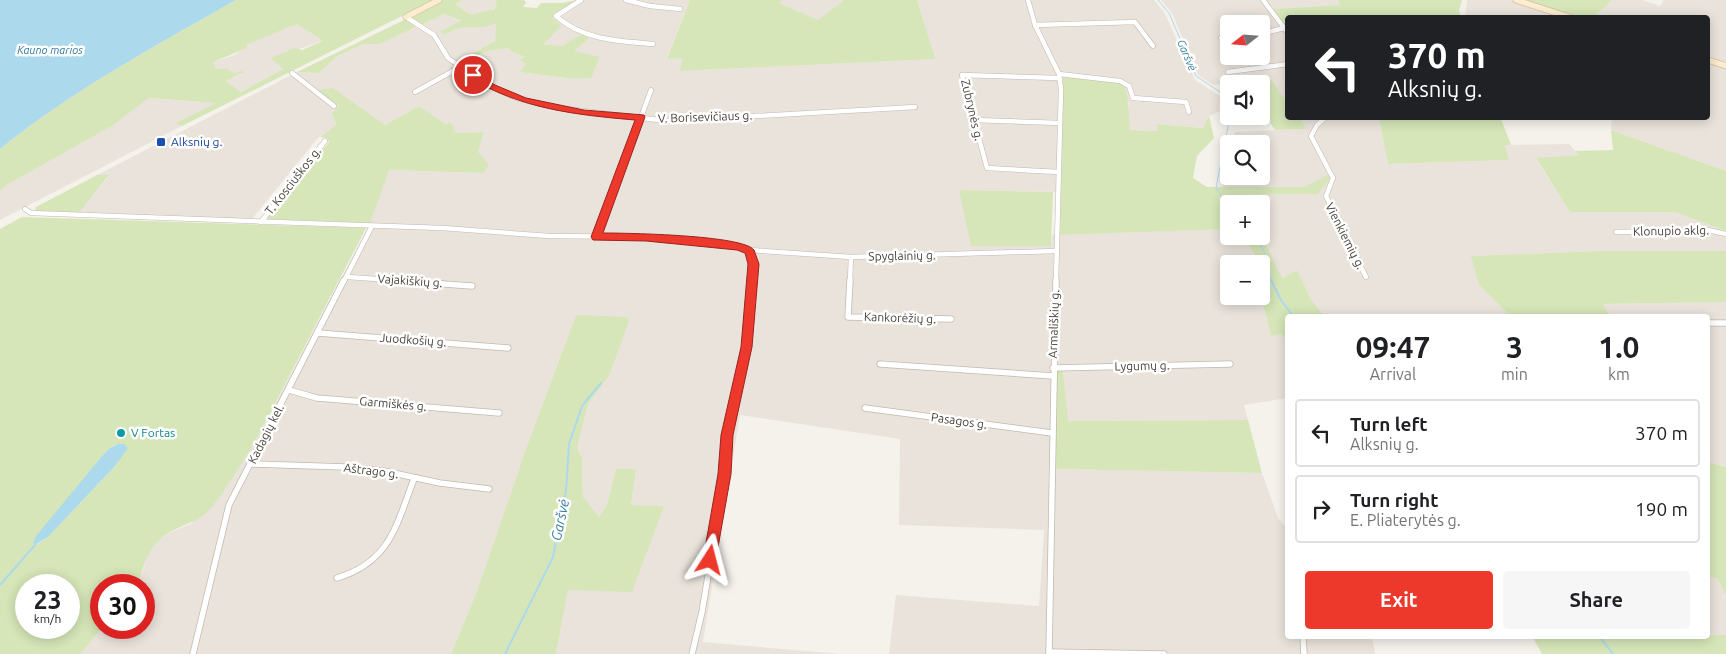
<!DOCTYPE html>
<meta charset="utf-8">
<style>
:root{--surface:#fff;--page:#f6f6f6;--text:#202124;--muted:#757577;--line:#e0e0e0;--accent:#ed382c}
body{margin:0;font-family:Ubuntu,sans-serif;background:var(--page);color:var(--text);height:100vh;display:flex;flex-direction:column;font-size:19px;white-space:nowrap}
*{box-sizing:border-box;margin:0}
p{font-size:16px;color:var(--muted)}
.icon{flex:none;width:28px;height:28px;fill:none;stroke:currentColor;stroke-width:2;stroke-linecap:round;stroke-linejoin:round}
.map{position:relative;flex:1;overflow:hidden}
.sheet{position:absolute;left:1285px;top:314px;width:425px;height:325px;display:flex;flex-direction:column;background:var(--surface);border-radius:5px;box-shadow:0 2px 12px #0003}
.sheet>*{flex:none}
.banner{position:absolute;left:1285px;top:15px;width:425px;height:105px;border-radius:5px;box-shadow:0 2px 12px #0003;background:#202124;color:#fff;overflow:hidden}
.needle{width:32px;rotate:253deg}
.buttons{position:absolute;left:1220px;top:15px;display:grid;gap:10px}
.buttons a{display:grid;place-items:center;width:50px;height:50px;border-radius:5px;background:var(--surface);box-shadow:0 2px 12px #0003;font-size:25px}
.speed{position:absolute;left:15px;top:574px;display:flex;gap:10px;font-size:25px;font-weight:700;text-align:center}
.speed>*{display:grid;place-content:center;width:65px;height:65px;border-radius:50%;background:var(--surface);box-shadow:0 2px 12px #0003;line-height:1}
.speed small{font-size:12px;font-weight:400}
.speed .limit{border:8px solid #d22;background:#fff;color:#111}
.pin{position:absolute;display:grid;place-items:center;width:42px;height:42px;color:#fff;margin:-21px;border:2px solid #fff;border-radius:50%;box-shadow:0 1px 5px #0007}
.me{position:absolute;width:55px;margin:-28px;rotate:9deg;stroke-linejoin:round;filter:drop-shadow(0 0 4px #0008)}
.turn{display:flex;align-items:center;gap:18px;height:105px;padding:0 20px;font-size:22px}
.turn .icon{width:65px;height:65px;stroke-width:2.5}
.turn b{display:block;font-size:35px;line-height:42px}
.eta{display:flex;justify-content:space-evenly;align-items:center;height:85px;text-align:center}
.eta b{font-size:30px;font-weight:600;line-height:35px}
.button{display:flex;gap:10px;margin-top:auto;padding:10px 20px}
.button a{flex:1;height:58px;border-radius:5px;background:var(--accent);color:#fff;font-size:20px;font-weight:600;line-height:58px;text-align:center}
.button a+a{background:var(--page);color:var(--text)}
ul{padding:0;list-style:none}
li{display:flex;align-items:center;gap:15px;height:68px;margin:0 10px 8px;padding:0 10px;border:2px solid var(--line);border-radius:5px}
li div{flex:1}
li b{display:block;font-size:19px}
li em{font-style:normal}
.map>svg:first-child{display:block}
</style>
<div class="map">
<svg width="1726" height="654" viewBox="0 0 1726 654">
<rect width="100%" height="100%" fill="#f5f2ec"/>
<g fill="#e9e3db" fill-rule="evenodd">
<polygon points="463,0 495,0 498,3 490,12 471,15 455,4"/>
<polygon points="577,0 690,0 667,58 682,58 680,71 934,59 917,0 1154,0 1164,12 1195,80 1223,98 1226,109 1209,116 1203,128 1158,124 1158,131 1130,130 1127,110 1129,103 1063,78 1061,192 959,190 1051,246 1052,235 1229,229 1229,236 1242,236 1256,256 1256,264 1229,264 1229,296 1261,296 1271,336 1280,334 1287,339 1287,398 1244,405 1248,420 1067,421 1063,371 1056,469 1262,473 1278,518 1285,526 1287,526 1288,636 1372,636 1375,654 889,654 896,595 1039,606 1044,530 899,525 900,439 740,415 703,642 840,654 556,654 568,590 664,506 631,505 636,469 616,469 607,505 598,518 583,497 582,458 577,448 588,404 609,376 576,315 527,446 476,594 451,654 80,654 102,628 144,628 144,585 138,585 149,551 160,539 171,532 191,524 256,440 370,223 388,170 483,173 478,152 484,132 456,133 419,106 385,125 364,113 317,91 339,106 337,124 318,138 252,219 79,213 109,176 97,175 297,72 319,73 336,57 363,44 380,44 444,14 461,22 442,31 443,35 459,28 478,27 496,22 495,41 457,62 464,65 487,51 509,48 510,51 525,57 519,61 527,64 519,72 567,78 590,78 600,58 573,51 589,38 563,46 543,46 554,31 554,14"/>
<polygon points="782,0 844,0 818,20 778,3"/>
<path d="M 1161,0 L 1338,0 L 1341,5 L 1272,9 L 1287,29 L 1288,103 L 1286,103 L 1270,79 L 1213,85 L 1198,75 L 1172,13 ZM 1229,24 L 1261,24 L 1261,56 L 1229,56 Z"/>
<polygon points="1467,0 1510,0 1566,17 1465,17"/>
<polygon points="1612,0 1642,0 1660,6 1664,0 1726,0 1726,64 1708,58 1708,18 1593,18"/>
<polygon points="297,24 323,41 272,58 283,69 241,92 226,81 243,73 235,74 216,69 213,62 235,55 246,45"/>
<polygon points="1708,62 1726,68 1726,171 1611,130 1612,118 1708,118"/>
<polygon points="149,98 217,103 177,123 182,126 0,220 0,191 5,186 112,126"/>
<polygon points="1300,118 1379,118 1388,164 1509,160 1505,145 1569,144 1579,155 1536,159 1570,212 1675,212 1726,231 1726,251 1596,251 1472,256 1479,285 1510,316 1324,316 1311,299 1297,270 1283,278 1275,269 1266,243 1260,236 1261,204 1237,204 1233,200 1240,195 1318,194 1314,184 1305,187 1222,188 1229,158 1229,176 1261,176 1261,144 1232,144 1235,132 1305,129"/>
<polygon points="1726,302 1726,467 1708,462 1708,316 1610,316 1603,304"/>
<polygon points="1708,577 1717,578 1726,595 1726,635 1708,636"/>
</g>
<g fill="#d6e6b8" fill-rule="evenodd">
<path d="M 236,0 L 434,0 L 182,126 L 176,123 L 216,103 L 149,98 L 112,126 L 5,186 L 0,191 L 0,149 C 73,90 155,46 236,0 ZM 297,24 L 323,41 L 302,50 L 295,48 L 271,58 L 283,69 L 241,92 L 226,81 L 244,72 L 241,71 L 235,74 L 227,69 L 216,69 L 213,62 L 247,48 L 246,45 Z"/>
<polygon points="443,0 463,0 455,4 471,15 494,9 497,3 495,0 524,0 526,3 523,7 537,8 541,3 562,3 577,0 554,14 553,18 561,26 543,45 563,46 582,34 589,38 574,51 600,57 591,78 567,78 519,72 526,64 519,60 525,57 510,51 509,48 487,51 461,65 457,62 495,41 496,23 485,27 459,28 443,35 441,31 461,21 444,14 421,25 410,17"/>
<polygon points="690,0 782,0 779,3 818,20 844,0 917,0 935,59 680,71 682,58 667,59"/>
<polygon points="1338,0 1462,0 1459,10 1461,17 1288,18 1287,29 1272,9 1340,5"/>
<polygon points="1520,0 1612,0 1593,18 1576,17"/>
<polygon points="406,19 416,27 380,44 363,44 336,57 319,73 297,72"/>
<path d="M 1063,76 L 1125,84 C 1129,100 1128,114 1130,130 L 1158,131 L 1157,124 L 1203,128 L 1209,116 L 1214,138 L 1197,156 L 1193,178 L 1207,187 L 1305,187 L 1328,175 L 1331,177 L 1318,194 L 1240,195 L 1234,197 L 1233,200 L 1237,204 L 1229,204 L 1229,229 L 1060,235 Z"/>
<polygon points="1270,78 1287,103 1288,118 1300,118 1306,129 1275,130 1261,109 1261,84 1244,84 1243,82"/>
<polygon points="333,88 385,125 419,106 445,124 451,123 456,133 484,132 478,152 489,165 483,173 389,170 370,223 266,219 329,142 327,138 320,137 337,124 332,114 339,106 316,90"/>
<polygon points="1379,118 1501,119 1511,145 1505,145 1509,160 1388,164"/>
<polygon points="1611,130 1726,171 1726,231 1675,212 1570,212 1536,158 1579,155 1575,151 1613,150"/>
<polygon points="97,175 109,175 79,213 35,211 36,207"/>
<polygon points="959,190 1053,192 1051,246 971,246"/>
<path d="M 22,217 L 366,228 L 256,440 C 243,460 222,498 206,513 C 196,522 183,525 172,531 C 150,542 144,563 138,585 L 101,585 L 102,628 L 80,654 L 0,654 L 0,229 ZM 124,444 L 115,466 L 48,537 L 38,544 L 33,542 L 102,456 L 114,445 ZM 26,585 L 69,585 L 69,628 L 26,628 Z"/>
<path d="M 1242,236 L 1260,236 C 1271,248 1272,265 1283,278 L 1297,270 L 1311,299 L 1324,316 L 1288,316 L 1287,339 L 1280,334 L 1271,336 L 1261,296 L 1261,264 L 1256,264 L 1256,256 Z"/>
<polygon points="1596,251 1726,251 1726,302 1603,304 1610,316 1510,316 1479,285 1471,256"/>
<polygon points="576,315 628,317 628,324 609,376 588,404 577,448 582,458 583,497 599,517 607,505 616,469 636,469 631,505 664,506 632,592 568,590 556,654 451,654 476,594 527,446"/>
<polygon points="1056,370 1063,371 1068,421 1248,420 1262,473 1056,469"/>
<polygon points="1708,462 1726,467 1726,595 1717,578 1708,577"/>
<polygon points="1726,635 1726,654 1542,654 1532,636"/>
</g>
<g fill="#add9ed">
<path d="M 0,0 L 236,0 C 155,46 73,90 0,149 Z"/>
<polygon points="118,444 124,444 128,448 115,466 48,537 35,545 33,542 37,535 102,456 110,448"/>
</g>
<g fill="none" stroke-linecap="round" stroke-linejoin="round">
<g stroke="#add9ed" stroke-width="1">
<polyline points="1158,0 1169,13 1196,76 1229,98"/>
<polyline points="1229,207 1216,188 1230,116"/>
<polyline points="1254,236 1264,251 1271,281"/>
</g>
<g stroke="#add9ed" stroke-width="2">
<polyline points="1271,280 1281,300 1293,316"/>
<polyline points="0,585 35,545"/>
<polyline points="1599,636 1613,654"/>
<polyline points="505,654 553,557 566,491 569,444 582,406 601,383"/>
</g>
<defs>
<g id="street-far1">
<path d="M 581,0 L 556,16 C 583,40 618,41 653,44"/>
<polyline points="626,0 650,6 680,9"/>
<polyline points="1028,0 1035,25 1059,74 1061,89 1056,281"/>
<polyline points="1263,0 1288,33"/>
<polyline points="406,17 434,35 448,58 485,84 516,98 558,108 667,121 915,107"/>
<polyline points="1035,25 1135,22 1153,46"/>
<polyline points="1261,34 1284,28"/>
<polyline points="1221,38 1229,37"/>
<polyline points="1228,72 1288,64"/>
<polyline points="292,73 334,106"/>
<polyline points="1059,74 1120,81 1129,86 1133,98 1186,102 1189,112"/>
<polyline points="415,92 460,67"/>
<polyline points="1325,118 1317,125 1311,136 1333,178 1326,196 1366,277"/>
<polyline points="973,120 1060,123"/>
<polyline points="1058,172 987,168 962,75 1059,78"/>
<polyline points="25,209 31,213 442,228 549,236 646,237 738,246 749,250 753,264 752,281"/>
<polyline points="261,222 325,141"/>
<polyline points="1616,232 1708,230 1726,234"/>
<polyline points="597,237 651,90"/>
<polyline points="749,250 851,257 1056,251"/>
<polyline points="348,277 406,281"/>
<polyline points="344,281 372,226"/>
<polyline points="850,281 851,257"/>
</g>
<g id="street">
<polyline points="388,280 472,286"/>
<polyline points="850,280 848,317 951,319"/>
<polyline points="1708,323 1726,323"/>
<polyline points="318,333 508,348"/>
<polyline points="880,364 1053,376"/>
<polyline points="1053,368 1230,364"/>
<polyline points="289,390 317,398 499,413"/>
<polyline points="865,408 1052,433"/>
<polyline points="252,464 346,467 384,471 440,483 489,489"/>
<path d="M 337,578 C 390,562 396,526 414,479"/>
<polyline points="1303,636 1304,654"/>
<polyline points="1049,652 1164,654"/>
<polyline points="193,654 229,505 344,280"/>
<polyline points="692,654 702,612 725,474 727,435 746,347 752,280"/>
<polyline points="1049,654 1056,280"/>
</g>
<g id="secondary">
<polyline points="1516,0 1572,18"/>
<polyline points="406,17 439,0"/>
<polyline points="1708,60 1726,66"/>
</g>
</defs>
<use href="#street-far1" stroke="#c0b9af" stroke-width="5.5"/>
<use href="#street" stroke="#c0b9af" stroke-width="7"/>
<use href="#secondary" stroke="#d2c09f" stroke-width="7"/>
<use href="#street-far1" stroke="#fff" stroke-width="4.5"/>
<use href="#street" stroke="#fff" stroke-width="5.5"/>
<use href="#secondary" stroke="#fcedd0" stroke-width="5.5"/>
</g>
<path fill="#ed382c" stroke="#9a241d" d="M 469,73 L 476,73 L 495,85 L 526,98 L 584,110 L 644,115 L 645,117 L 603,233 C 627,233 743,235 754,250 L 759,264 L 752,347 L 733,435 L 731,474 L 715,564 L 710,566 L 705,564 L 703,560 L 718,474 L 721,435 L 741,347 L 748,264 L 745,253 L 737,250 L 646,241 L 593,240 L 591,237 L 635,120 C 577,115 520,109 469,77 Z"/>
<rect fill="#1a4fb4" stroke="#fff" stroke-width="2" x="156" y="137" width="10" height="10" rx="2.5"/>
<circle fill="#0f9aa8" stroke="#fff" stroke-width="2" cx="121" cy="433" r="5"/>
<g text-anchor="middle" stroke-width="5" stroke-linejoin="round" paint-order="stroke">
<g font-size="11" font-style="italic" fill="#347ca0" stroke="#fff">
<text x="50" y="54">Kauno marios</text>
<text transform="translate(1187 55) rotate(67)" y="4">Garšvė</text>
</g>
<g font-size="12" fill="#49423a" stroke="#fff">
<text transform="translate(972 110) rotate(77)" y="4">Zubrynės g.</text>
<text transform="translate(705 117) rotate(-2)" y="4">V. Borisevičiaus g.</text>
<text transform="translate(293 181) rotate(-52)" y="4">T. Kosciuškos g.</text>
<text transform="translate(1671 231) rotate(-1)" y="4">Klonupio aklg.</text>
<text transform="translate(1345 236) rotate(63)" y="4">Vienkiemių g.</text>
<text transform="translate(902 256) rotate(-1)" y="4">Spyglainių g.</text>
<text transform="translate(410 281) rotate(4)" y="4">Vajakiškių g.</text>
<text transform="translate(900 318) rotate(2)" y="4">Kankorėžių g.</text>
<text transform="translate(1054 324) rotate(-88)" y="4">Armališkių g.</text>
<text transform="translate(413 340) rotate(4)" y="4">Juodkošių g.</text>
<text transform="translate(1142 366) rotate(-1)" y="4">Lygumų g.</text>
<text transform="translate(393 404) rotate(5)" y="4">Garmiškės g.</text>
<text transform="translate(959 421) rotate(8)" y="4">Pasagos g.</text>
<text transform="translate(266 434) rotate(-63)" y="4">Kadagių kel.</text>
<text transform="translate(371 471) rotate(7)" y="4">Aštrago g.</text>
</g>
<g font-size="12" fill="#164399" stroke="#fff" text-anchor="start">
<text x="171" y="146">Alksnių g.</text>
</g>
<g font-size="12" fill="#0d838f" stroke="#fff" text-anchor="start">
<text x="131" y="437">V Fortas</text>
</g>
<g font-size="14" font-style="italic" fill="#347ca0" stroke="#fff">
<text transform="translate(560 520) rotate(-78)" y="5">Garšvė</text>
</g>
</g>
</svg>
<div class="buttons">
<a><svg class="needle" viewBox="-14 -14 28 28"><path d="M0-13l5 13h-10z" fill="#e53935"/><path d="M0 13l5-13h-10z" fill="#757577"/></svg></a>
<a><svg class="icon" aria-label="sound" viewBox="0 0 24 24"><path d="M4 9h4l5-4v14l-5-4H4zM17 9q2 3 0 6"/></svg></a>
<a><svg class="icon" aria-label="search" viewBox="0 0 24 24"><circle cx="10" cy="10" r="6"/><path d="M15 15l6 6"/></svg></a>
<a>+</a>
<a>−</a>
</div>
<div class="speed"><div>23<small>km/h</small></div><div class="limit">30</div></div>
<div class="pin" style="left:473px;top:75px;background:#d93025"><svg class="icon" aria-label="arrive" viewBox="0 0 24 24"><path d="M6 21V4h12l-3 4 3 4H6"/></svg></div>
<svg class="me" style="left:710px;top:560px" viewBox="-20 -20 40 40"><path d="M0-17L14 15 0 8-14 15z" fill="#ed382c" stroke="#fff" stroke-width="4"/></svg>
<div class="banner">
<div class="turn"><svg class="icon" aria-label="left" viewBox="0 0 24 24"><path d="M17 20v-9H6M10 6l-5 5 5 5"/></svg><div><b>370 m</b>Alksnių g.</div></div>
</div>
<section class="sheet">
<div class="eta">
<div><b>09:47</b><p>Arrival</p></div>
<div><b>3</b><p>min</p></div>
<div><b>1.0</b><p>km</p></div>
</div>
<ul>
<li><svg class="icon" aria-label="left" viewBox="0 0 24 24"><path d="M17 20v-9H6M10 6l-5 5 5 5"/></svg><div><b>Turn left</b><p>Alksnių g.</p></div><em>370 m</em></li>
<li><svg class="icon" aria-label="right" viewBox="0 0 24 24"><path d="M7 20v-9h11M14 6l5 5-5 5"/></svg><div><b>Turn right</b><p>E. Pliaterytės g.</p></div><em>190 m</em></li>
</ul>
<div class="button"><a>Exit</a><a>Share</a></div>
</section>
</div>
